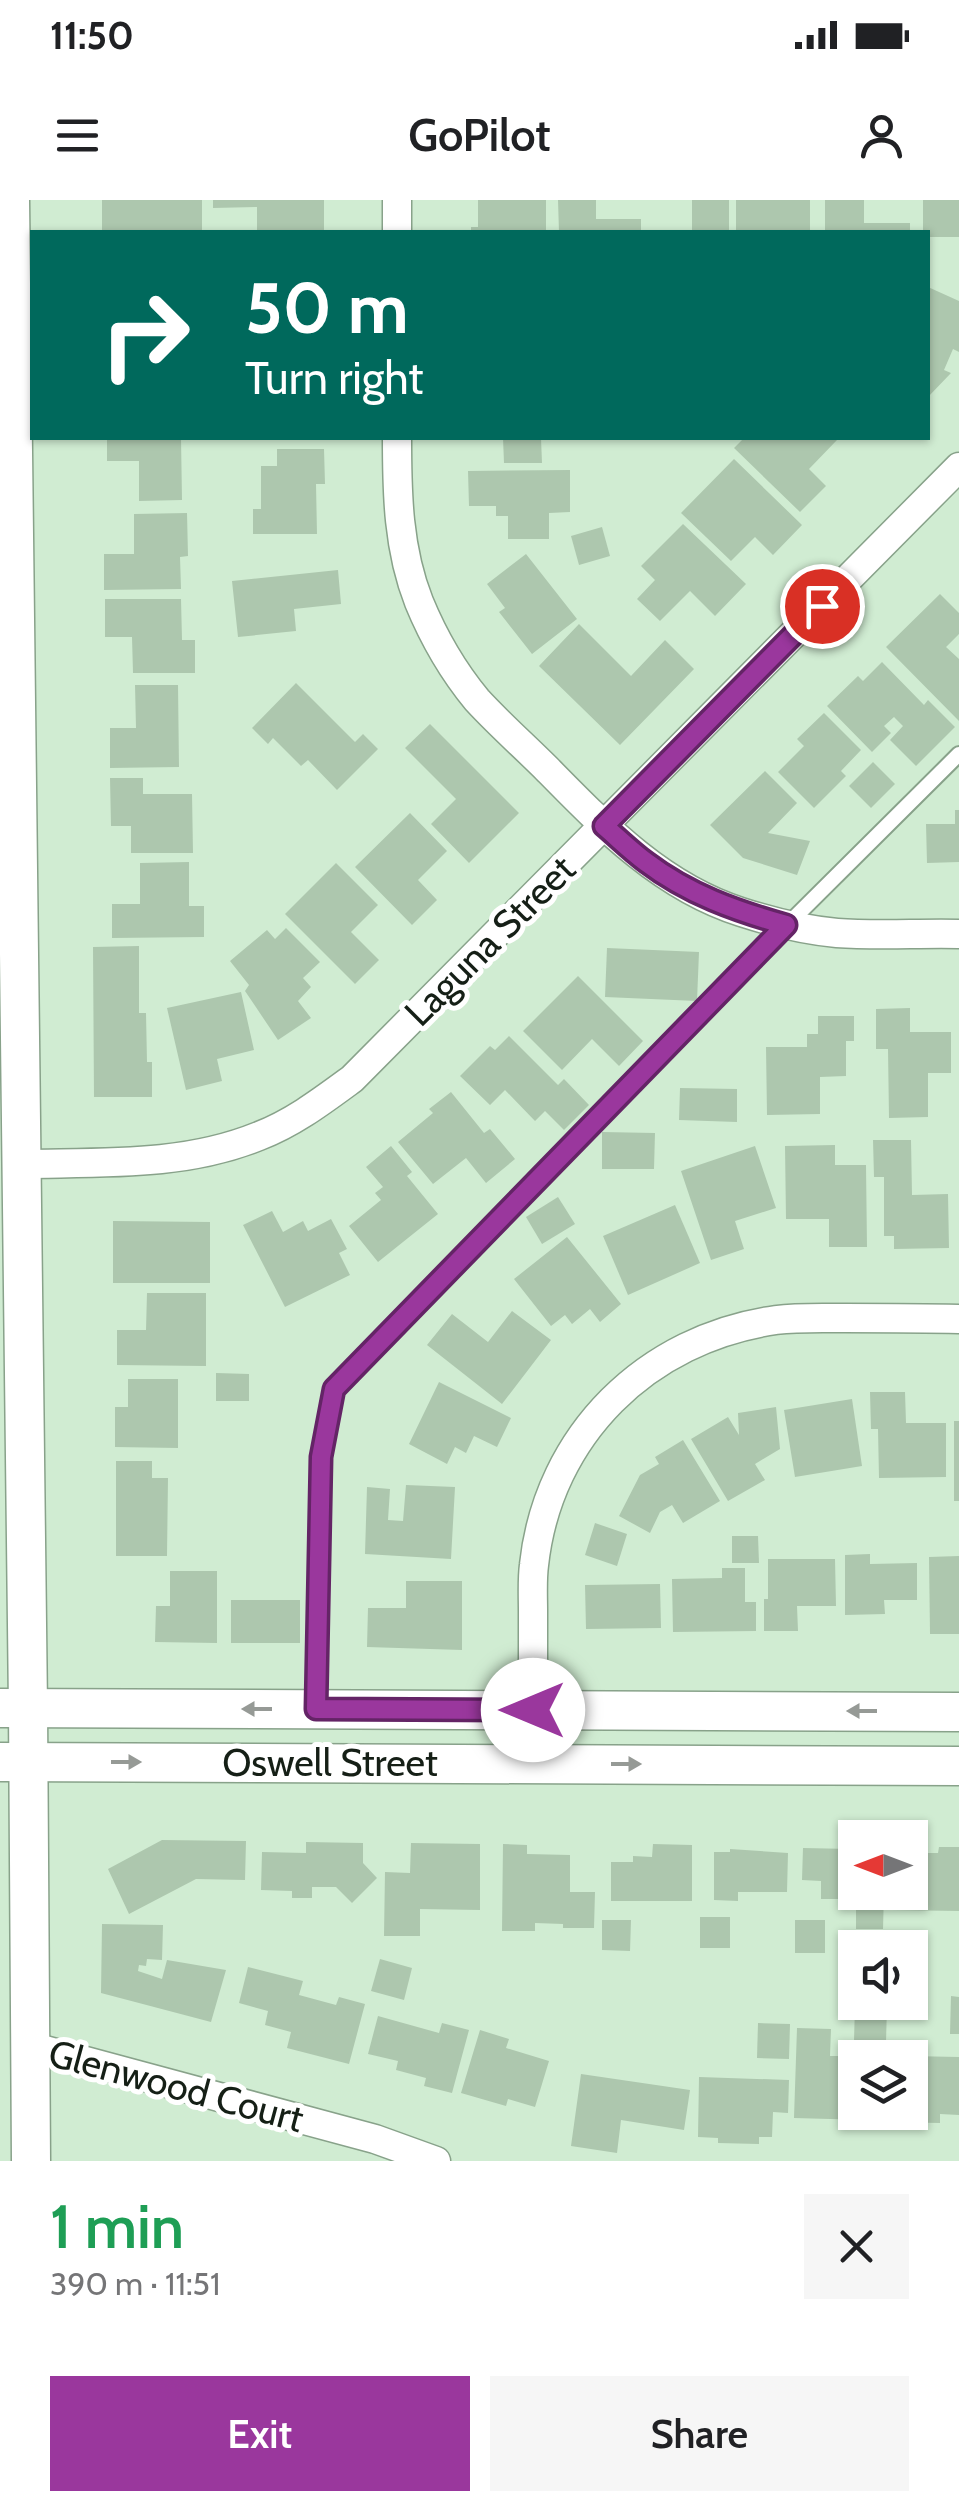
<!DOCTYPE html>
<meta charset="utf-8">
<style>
:root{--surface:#fff;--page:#f6f6f6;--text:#202124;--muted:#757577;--accent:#9a379d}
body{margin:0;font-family:Cabin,sans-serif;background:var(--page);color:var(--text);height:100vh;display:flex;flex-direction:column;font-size:38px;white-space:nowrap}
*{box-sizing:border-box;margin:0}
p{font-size:32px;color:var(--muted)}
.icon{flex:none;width:55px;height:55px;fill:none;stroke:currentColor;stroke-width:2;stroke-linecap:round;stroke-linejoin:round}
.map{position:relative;height:1961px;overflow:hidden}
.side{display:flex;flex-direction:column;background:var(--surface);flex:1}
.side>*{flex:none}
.banner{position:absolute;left:30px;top:30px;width:900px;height:210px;border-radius:0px;box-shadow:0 2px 8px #0004;background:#00695c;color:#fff;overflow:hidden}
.needle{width:65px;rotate:270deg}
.buttons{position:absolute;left:838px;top:1620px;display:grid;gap:20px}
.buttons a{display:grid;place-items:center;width:90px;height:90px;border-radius:0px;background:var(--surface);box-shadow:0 2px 8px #0004;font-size:50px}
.pin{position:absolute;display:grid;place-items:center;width:85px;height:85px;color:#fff;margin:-42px;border:5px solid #fff;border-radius:50%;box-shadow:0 2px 10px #0007}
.me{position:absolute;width:110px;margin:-55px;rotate:270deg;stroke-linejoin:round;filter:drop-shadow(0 0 8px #0008)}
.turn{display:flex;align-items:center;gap:35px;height:210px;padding:0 50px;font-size:45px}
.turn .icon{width:130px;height:130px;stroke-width:2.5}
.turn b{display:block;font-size:70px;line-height:85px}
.round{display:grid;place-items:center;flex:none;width:105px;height:105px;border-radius:0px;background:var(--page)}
.summary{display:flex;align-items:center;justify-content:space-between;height:170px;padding:0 50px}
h1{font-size:60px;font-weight:600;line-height:75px;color:#1e9e55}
.button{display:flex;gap:20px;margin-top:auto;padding:20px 50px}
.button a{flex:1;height:115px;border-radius:0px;background:var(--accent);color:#fff;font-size:40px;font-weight:600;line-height:115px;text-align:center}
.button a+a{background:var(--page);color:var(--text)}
.status{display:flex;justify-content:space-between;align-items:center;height:70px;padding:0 50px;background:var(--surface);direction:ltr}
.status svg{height:28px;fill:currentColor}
header{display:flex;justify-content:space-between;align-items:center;height:130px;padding:0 50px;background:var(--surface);font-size:45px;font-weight:600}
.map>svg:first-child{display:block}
</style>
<div class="status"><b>11:50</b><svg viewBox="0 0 49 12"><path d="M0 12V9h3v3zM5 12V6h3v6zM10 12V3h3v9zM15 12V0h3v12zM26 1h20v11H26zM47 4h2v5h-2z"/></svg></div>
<header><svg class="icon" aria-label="menu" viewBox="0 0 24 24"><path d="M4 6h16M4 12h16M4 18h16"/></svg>GoPilot<svg class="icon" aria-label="person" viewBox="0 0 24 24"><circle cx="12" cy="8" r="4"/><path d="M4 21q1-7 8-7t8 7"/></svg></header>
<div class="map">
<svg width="959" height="1961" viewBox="0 0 959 1961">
<rect width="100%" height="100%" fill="#d0ecd2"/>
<g fill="#adc7ae">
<rect x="102" y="0" width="100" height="32"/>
<polygon points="213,0 324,0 324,32 257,32 257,7 213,8"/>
<polygon points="478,0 546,0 546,32 471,32 471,27 478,27"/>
<polygon points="558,0 596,0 596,19 641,19 641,32 559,32"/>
<rect x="692" y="0" width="37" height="32"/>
<rect x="736" y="0" width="74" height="32"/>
<polygon points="825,0 864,0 864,23 910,23 910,32 825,32"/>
<polygon points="923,0 959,0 959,37 928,37 928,32 923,32"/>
<polygon points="928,87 959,101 959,152 953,149 944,170 951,173 928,197"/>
<polygon points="107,238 181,238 182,300 139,301 139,261 107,261"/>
<polygon points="503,238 541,238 542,263 504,263"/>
<polygon points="744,238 834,238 837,240 809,269 826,286 800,312 734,248"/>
<polygon points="277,249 324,249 325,284 316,284 317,334 253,334 253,309 261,309 261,266 277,266"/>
<polygon points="734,259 802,325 773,355 755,337 731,361 681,313"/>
<polygon points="570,270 570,312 549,313 549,339 508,339 508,316 496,316 496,306 469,306 468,271"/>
<polygon points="187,313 188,356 180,357 181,389 104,390 104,354 134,354 134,314"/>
<polygon points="683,324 746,384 715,416 690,391 660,421 637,399 655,380 641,366"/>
<polygon points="602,327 610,356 579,365 571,336"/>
<polygon points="526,354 577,419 532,454 499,412 505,408 487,384"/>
<polygon points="338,370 341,404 294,409 296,431 238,437 232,381"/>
<polygon points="940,394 959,413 959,434 946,447 959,459 959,521 886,447"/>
<polygon points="105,399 181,399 182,440 195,440 195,473 133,473 132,437 105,437"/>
<polygon points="579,424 631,476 665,440 694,469 620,545 539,466"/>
<polygon points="882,462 924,505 928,500 955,527 916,566 890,540 903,526 894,517 884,526 891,533 872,552 827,506 858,476 863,481"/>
<polygon points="296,483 355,542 363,534 378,549 337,590 308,560 301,566 273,538 268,544 252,528"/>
<polygon points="135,485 178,485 179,567 110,568 110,528 136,528"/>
<polygon points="824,513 861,550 841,571 846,576 814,608 778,572 804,546 797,539"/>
<polygon points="430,524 519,613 469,663 431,624 456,599 405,548"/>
<polygon points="873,562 895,584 871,608 849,586"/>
<polygon points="765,571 797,603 768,633 810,641 797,675 743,658 710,625"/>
<polygon points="110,578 143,578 143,594 192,594 193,653 131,653 131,626 111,626"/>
<polygon points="955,610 959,610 959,662 927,663 926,624 955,624"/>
<polygon points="410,613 447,651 418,680 437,700 412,725 355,667"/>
<polygon points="189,662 189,706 204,706 204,737 112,738 112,704 140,704 140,663"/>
<polygon points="336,663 378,705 351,732 379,760 355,784 285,714"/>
<polygon points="286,728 320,762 303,778 311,787 298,801 311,818 278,840 245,791 249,785 230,761 267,730 275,739"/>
<polygon points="139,746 139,813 146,813 147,862 152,862 152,897 94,897 93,747"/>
<polygon points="607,748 699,752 697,801 605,797"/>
<polygon points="578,776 643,841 619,866 592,839 562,870 523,831"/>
<polygon points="241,792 254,850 217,859 222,881 186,890 167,808"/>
<polygon points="910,808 910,832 951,832 951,873 928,873 928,917 889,918 888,849 876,849 876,809"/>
<polygon points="818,816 854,816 854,841 846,841 846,876 820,877 820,914 767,915 766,847 807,847 807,834 818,834"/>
<polygon points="509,836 558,885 564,879 589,905 564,930 545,911 535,921 505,890 490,905 460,876 490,846 495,850"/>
<polygon points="680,888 737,889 737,922 679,920"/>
<polygon points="451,892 484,933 490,929 515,959 486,983 466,958 433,984 398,942 433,913 429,909"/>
<polygon points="602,932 655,933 654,969 602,969"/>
<polygon points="873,940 911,940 912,995 948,994 949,1048 894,1049 894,1036 884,1036 884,977 874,977"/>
<polygon points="835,945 835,965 866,965 867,1047 829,1047 829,1019 786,1019 785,946"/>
<polygon points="391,946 412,972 407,976 438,1014 378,1062 349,1026 381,1000 375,993 383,987 366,967"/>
<polygon points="755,946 776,1008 735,1021 744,1049 711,1060 681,971"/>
<polygon points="558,997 575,1024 542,1044 526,1017"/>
<polygon points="675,1005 700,1063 628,1095 603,1036"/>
<polygon points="272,1011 283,1032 303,1021 308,1031 331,1019 347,1049 339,1053 350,1075 285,1107 243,1025"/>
<polygon points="113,1021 210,1022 210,1083 113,1083"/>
<polygon points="567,1037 621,1104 600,1122 590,1109 572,1124 565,1115 551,1126 514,1079"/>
<polygon points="147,1093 206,1093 206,1166 117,1165 117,1130 146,1130"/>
<polygon points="512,1111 551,1140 502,1204 427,1145 452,1114 488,1142"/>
<polygon points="216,1173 249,1174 249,1201 216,1201"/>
<polygon points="128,1179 178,1179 178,1248 115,1247 115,1207 128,1207"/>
<polygon points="439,1182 511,1218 497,1247 474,1236 466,1253 455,1247 447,1264 409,1244"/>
<polygon points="870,1192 905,1192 906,1223 946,1223 946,1277 879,1278 878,1229 871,1229"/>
<polygon points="852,1199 862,1266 795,1277 784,1210"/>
<polygon points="776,1207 780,1249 755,1264 765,1280 728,1301 691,1239 728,1217 739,1235 738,1213"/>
<rect x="954" y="1221" width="5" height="80"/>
<polygon points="683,1240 720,1301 683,1323 672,1305 660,1312 650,1333 619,1316 640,1275 659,1264 655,1257"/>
<polygon points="116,1261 152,1261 152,1278 168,1278 167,1356 116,1356"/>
<polygon points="406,1285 455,1287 451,1359 365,1354 367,1287 390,1289 388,1320 403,1321"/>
<polygon points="595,1323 627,1334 617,1366 585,1355"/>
<polygon points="732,1336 758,1336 759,1363 732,1363"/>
<polygon points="870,1354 870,1364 917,1363 917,1400 884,1400 885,1414 845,1415 845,1355"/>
<polygon points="959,1356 959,1434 930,1434 929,1357"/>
<polygon points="768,1359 835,1359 836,1406 797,1406 798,1431 764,1431 764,1399 768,1399"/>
<polygon points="722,1368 745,1368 745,1402 756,1402 756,1431 673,1432 672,1379 722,1378"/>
<polygon points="170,1371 217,1371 217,1443 155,1442 156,1406 170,1406"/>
<polygon points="406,1381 462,1381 462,1450 367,1447 368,1408 406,1408"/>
<polygon points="660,1384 661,1428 586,1429 585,1385"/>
<rect x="231" y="1400" width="69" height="43"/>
<polygon points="162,1640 246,1641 245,1680 196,1679 129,1714 108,1669"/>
<polygon points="306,1642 363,1643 363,1663 377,1678 352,1703 336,1687 312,1687 312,1698 292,1698 292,1691 261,1690 262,1652 306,1653"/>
<polygon points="411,1643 480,1644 480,1710 420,1709 420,1736 384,1736 385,1672 410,1673"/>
<polygon points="503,1644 527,1645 527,1654 570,1655 570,1692 595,1692 594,1728 563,1728 563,1724 535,1723 535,1731 502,1731"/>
<polygon points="653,1644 692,1645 692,1701 611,1701 611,1662 633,1662 633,1656 652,1657"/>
<polygon points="851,1646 855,1646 855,1692 884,1692 883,1729 856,1729 856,1699 821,1699 821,1681 802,1680 803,1648 851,1649"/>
<polygon points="939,1647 959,1647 959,1711 892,1710 892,1692 910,1692 910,1675 919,1675 919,1653 938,1653"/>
<polygon points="730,1649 788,1653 787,1692 738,1692 738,1701 714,1700 714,1652 730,1652"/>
<rect x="700" y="1717" width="30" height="31"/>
<polygon points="602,1720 631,1720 630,1751 602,1750"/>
<rect x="795" y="1720" width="30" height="33"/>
<polygon points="102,1724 163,1725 162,1760 147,1759 146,1766 139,1765 138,1771 162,1779 167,1760 226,1770 211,1822 101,1793"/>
<polygon points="380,1759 412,1768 404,1800 371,1791"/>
<polygon points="248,1767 303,1781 299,1795 336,1805 339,1797 365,1804 349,1864 287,1848 291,1832 265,1825 268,1811 239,1803"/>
<polygon points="951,1796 959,1797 959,1834 950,1834"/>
<polygon points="855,1805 887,1806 886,1842 854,1841"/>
<polygon points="378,1816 439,1833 442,1823 469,1830 452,1893 424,1886 426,1878 396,1870 398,1861 368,1854"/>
<polygon points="758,1823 790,1824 789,1859 757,1858"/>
<polygon points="797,1828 831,1829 830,1856 855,1856 855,1912 867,1912 866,1920 794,1918"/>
<polygon points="480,1830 509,1839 506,1848 549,1861 535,1907 508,1899 506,1906 461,1893"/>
<polygon points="910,1856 959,1857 959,1915 940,1914 940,1923 890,1922 891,1912 910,1912"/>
<polygon points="581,1874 690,1890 684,1930 621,1920 617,1953 571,1946"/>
<polygon points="699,1877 789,1880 788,1913 773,1912 772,1937 759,1937 759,1944 718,1943 718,1938 698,1937"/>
</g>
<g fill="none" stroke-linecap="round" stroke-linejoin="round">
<defs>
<polyline id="lane" points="316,1506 321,1257 334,1189 787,725 959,554"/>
<g id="street">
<polyline points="397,32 397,0"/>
<path d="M 397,238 C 397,294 398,349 419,402 C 433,436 453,471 477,500 C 499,524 524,546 547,569 C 604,627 662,687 741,712 C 772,722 805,730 837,733 C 877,736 919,733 959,734"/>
<path d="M 21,964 C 101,962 183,967 259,936 C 293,923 322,901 352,879 L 959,267"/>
<path d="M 533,1510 C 533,1477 533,1444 533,1411 C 533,1396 532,1380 534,1365 C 548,1235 647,1138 776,1120 C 799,1117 822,1118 845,1118 C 883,1118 921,1118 959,1119"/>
<polyline points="30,1846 375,1939 436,1961"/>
</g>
<g id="secondary">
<polyline points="10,0 28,1508 31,1961"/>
<polyline points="0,1508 959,1512"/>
<polyline points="0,1562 959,1566"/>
</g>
</defs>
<use href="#lane" stroke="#88a28a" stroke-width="18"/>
<use href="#street" stroke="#88a28a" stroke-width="31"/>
<use href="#secondary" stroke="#88a28a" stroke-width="41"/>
<use href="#lane" stroke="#fff" stroke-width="14"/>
<use href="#street" stroke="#fff" stroke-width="28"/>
<use href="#secondary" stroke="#fff" stroke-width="38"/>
</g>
<defs><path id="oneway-solid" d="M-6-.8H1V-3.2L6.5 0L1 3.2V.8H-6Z" transform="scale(2.5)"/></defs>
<g fill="#969a96">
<use href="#oneway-solid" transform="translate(257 1509) rotate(-180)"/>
<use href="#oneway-solid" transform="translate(862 1511) rotate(-180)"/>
<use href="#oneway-solid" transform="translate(126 1562)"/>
<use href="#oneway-solid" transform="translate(626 1564)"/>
</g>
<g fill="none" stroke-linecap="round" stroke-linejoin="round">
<defs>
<path id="route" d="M 533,1510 L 316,1509 L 321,1257 L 334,1189 L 786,725 C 736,711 688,694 646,662 C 631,651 618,638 604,626 L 822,406"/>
</defs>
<use href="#route" stroke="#642466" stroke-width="25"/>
<use href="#route" stroke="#9a379d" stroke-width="18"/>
</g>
<g text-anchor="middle" stroke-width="10" stroke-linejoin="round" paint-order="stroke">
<g font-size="38" fill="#151f16" stroke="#fff">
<text transform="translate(490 741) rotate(-45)" y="13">Laguna Street</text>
<text x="330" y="1576">Oswell Street</text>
<text transform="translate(176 1886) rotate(15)" y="13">Glenwood Court</text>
</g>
</g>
</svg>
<div class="buttons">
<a><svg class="needle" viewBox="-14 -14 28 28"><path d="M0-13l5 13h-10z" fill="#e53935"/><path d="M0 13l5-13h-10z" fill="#757577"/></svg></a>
<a><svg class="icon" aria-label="sound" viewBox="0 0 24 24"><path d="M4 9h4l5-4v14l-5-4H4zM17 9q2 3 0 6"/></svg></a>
<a><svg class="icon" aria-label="layers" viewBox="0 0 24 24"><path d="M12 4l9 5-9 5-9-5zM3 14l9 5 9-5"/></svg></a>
</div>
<div class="pin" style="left:822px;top:406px;background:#d93025"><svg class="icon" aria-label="arrive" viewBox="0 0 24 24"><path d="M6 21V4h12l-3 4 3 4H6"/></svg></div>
<svg class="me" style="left:533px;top:1510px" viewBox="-20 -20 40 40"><circle r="19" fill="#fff"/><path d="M0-13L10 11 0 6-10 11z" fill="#9a379d"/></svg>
<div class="banner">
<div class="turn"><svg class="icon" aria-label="right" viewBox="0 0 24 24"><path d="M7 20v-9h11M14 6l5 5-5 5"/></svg><div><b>50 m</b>Turn right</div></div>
</div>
</div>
<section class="side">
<div class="summary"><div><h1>1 min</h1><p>390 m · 11:51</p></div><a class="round"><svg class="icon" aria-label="close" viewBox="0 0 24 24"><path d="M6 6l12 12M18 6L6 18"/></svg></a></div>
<div class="button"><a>Exit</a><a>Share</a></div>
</section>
